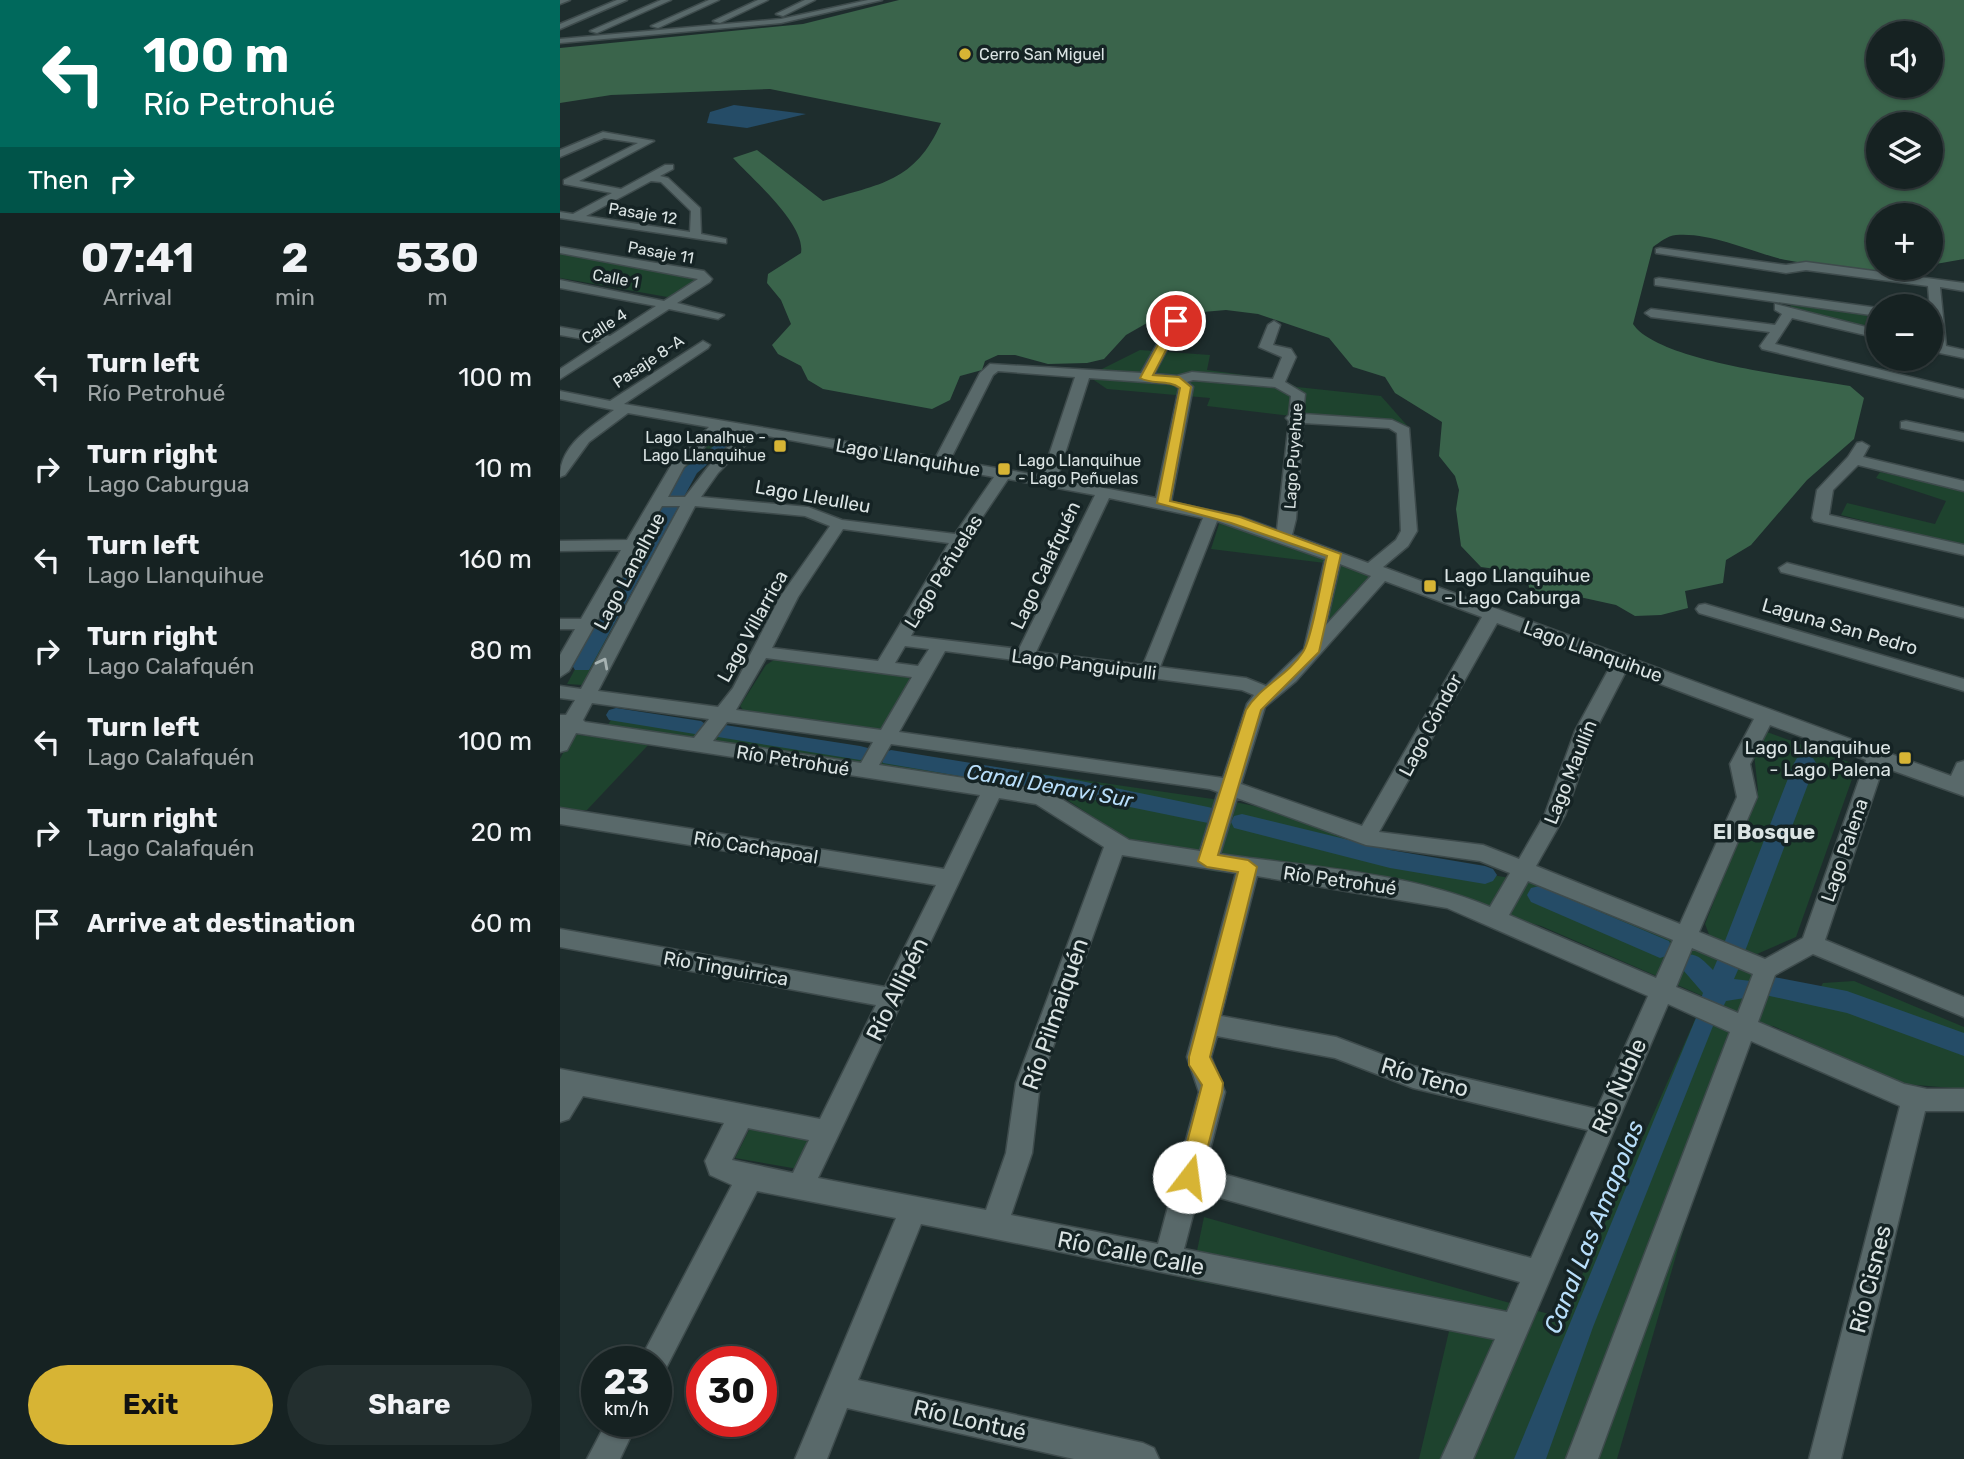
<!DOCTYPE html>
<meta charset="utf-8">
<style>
:root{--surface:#162222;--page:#232f2f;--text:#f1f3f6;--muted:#9ea4a5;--line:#353f40;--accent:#d7b434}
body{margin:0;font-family:Rubik,sans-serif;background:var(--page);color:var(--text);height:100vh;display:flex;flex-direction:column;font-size:26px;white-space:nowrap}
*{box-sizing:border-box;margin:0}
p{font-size:23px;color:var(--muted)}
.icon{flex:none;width:38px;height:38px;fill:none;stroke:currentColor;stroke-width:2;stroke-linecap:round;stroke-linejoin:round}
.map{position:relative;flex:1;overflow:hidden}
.panel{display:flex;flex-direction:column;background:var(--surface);width:560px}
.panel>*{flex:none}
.hud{background:#00695c;color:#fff;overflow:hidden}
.fabs{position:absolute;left:1306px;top:21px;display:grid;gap:14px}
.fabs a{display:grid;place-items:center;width:77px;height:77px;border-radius:50%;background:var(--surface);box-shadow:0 2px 5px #0004,0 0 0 2px var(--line);font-size:35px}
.speed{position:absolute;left:21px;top:1346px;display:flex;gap:14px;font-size:35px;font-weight:700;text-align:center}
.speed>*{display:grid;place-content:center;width:91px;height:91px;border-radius:50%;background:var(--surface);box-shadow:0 2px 5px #0004,0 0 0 2px var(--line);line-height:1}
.speed small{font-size:18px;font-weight:400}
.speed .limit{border:10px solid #d22;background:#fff;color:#111}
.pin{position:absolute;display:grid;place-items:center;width:60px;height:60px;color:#fff;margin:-30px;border:4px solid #fff;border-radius:50%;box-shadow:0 2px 7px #0007}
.me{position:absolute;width:77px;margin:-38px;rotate:15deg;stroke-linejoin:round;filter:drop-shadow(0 0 5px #0008)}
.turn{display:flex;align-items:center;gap:24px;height:147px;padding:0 28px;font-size:32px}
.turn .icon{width:91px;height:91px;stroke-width:2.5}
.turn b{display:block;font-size:49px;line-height:60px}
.then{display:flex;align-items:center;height:66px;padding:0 28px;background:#0003;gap:14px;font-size:26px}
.eta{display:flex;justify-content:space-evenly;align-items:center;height:119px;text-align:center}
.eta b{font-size:42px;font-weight:700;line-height:49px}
.cta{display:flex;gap:14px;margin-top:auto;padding:14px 28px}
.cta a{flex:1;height:80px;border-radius:42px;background:var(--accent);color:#111;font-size:28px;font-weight:700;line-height:80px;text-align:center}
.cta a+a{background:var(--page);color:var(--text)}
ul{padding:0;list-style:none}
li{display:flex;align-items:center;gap:21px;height:91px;padding:0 28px}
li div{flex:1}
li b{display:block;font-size:26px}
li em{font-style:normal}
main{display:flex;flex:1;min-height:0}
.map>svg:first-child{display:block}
</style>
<main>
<section class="panel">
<div class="hud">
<div class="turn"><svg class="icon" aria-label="left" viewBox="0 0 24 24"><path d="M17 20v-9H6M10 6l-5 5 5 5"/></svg><div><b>100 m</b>Río Petrohué</div></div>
<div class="then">Then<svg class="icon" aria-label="right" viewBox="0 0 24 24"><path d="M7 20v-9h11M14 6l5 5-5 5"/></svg></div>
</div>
<div class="eta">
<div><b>07:41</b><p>Arrival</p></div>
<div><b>2</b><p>min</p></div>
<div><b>530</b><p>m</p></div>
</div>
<ul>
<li><svg class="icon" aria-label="left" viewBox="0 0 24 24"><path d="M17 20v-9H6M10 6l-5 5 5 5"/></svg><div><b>Turn left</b><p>Río Petrohué</p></div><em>100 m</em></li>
<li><svg class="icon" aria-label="right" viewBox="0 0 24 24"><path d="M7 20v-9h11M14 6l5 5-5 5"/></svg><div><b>Turn right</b><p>Lago Caburgua</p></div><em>10 m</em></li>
<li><svg class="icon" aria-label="left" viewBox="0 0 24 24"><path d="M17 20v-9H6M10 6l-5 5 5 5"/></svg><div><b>Turn left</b><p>Lago Llanquihue</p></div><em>160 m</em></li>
<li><svg class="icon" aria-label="right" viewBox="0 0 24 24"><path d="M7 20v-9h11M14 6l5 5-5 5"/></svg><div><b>Turn right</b><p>Lago Calafquén</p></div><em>80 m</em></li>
<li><svg class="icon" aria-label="left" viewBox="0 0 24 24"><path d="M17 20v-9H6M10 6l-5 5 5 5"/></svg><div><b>Turn left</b><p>Lago Calafquén</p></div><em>100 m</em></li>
<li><svg class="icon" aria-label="right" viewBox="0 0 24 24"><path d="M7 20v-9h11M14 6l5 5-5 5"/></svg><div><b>Turn right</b><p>Lago Calafquén</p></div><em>20 m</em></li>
<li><svg class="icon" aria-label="arrive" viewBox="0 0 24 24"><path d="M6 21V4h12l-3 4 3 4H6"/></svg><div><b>Arrive at destination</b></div><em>60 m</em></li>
</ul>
<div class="cta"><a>Exit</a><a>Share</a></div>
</section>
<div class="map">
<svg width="1404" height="1459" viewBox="0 0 1404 1459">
<rect width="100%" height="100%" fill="#1e2d2d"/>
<g fill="#1e432e">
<polygon points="0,253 141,279 113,298 0,278"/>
<polygon points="1230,302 1318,314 1318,330 1231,308"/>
<polygon points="580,350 650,355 647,370 722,380 737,387 821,396 851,430 647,406 650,398 547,389 528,376"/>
<polygon points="157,432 175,436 139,469 111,512 23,685 7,684 125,466"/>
<polygon points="1320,472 1404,491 1404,546 1281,515 1287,503 1375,524 1386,501 1316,478"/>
<polygon points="660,521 767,557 765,563 651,549"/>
<polygon points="778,561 814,574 762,634"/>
<polygon points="217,658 347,675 352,682 329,725 318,731 184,711 180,706 206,665"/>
<polygon points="56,712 680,803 713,810 828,856 977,883 1255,998 1263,983 1294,981 1404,1027 1404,1089 1344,1084 1213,1026 1183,1025 1057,1459 859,1459 890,1327 631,1280 644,1217 1003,1318 1145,997 981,926 877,897 652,871 584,851 497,793 42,734"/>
<polygon points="1207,732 1297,765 1236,937 1197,954 1150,937 1145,924 1198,790 1194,754"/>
<polygon points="12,735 19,735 90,743 27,810 0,810 0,759"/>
<polygon points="190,1128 252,1138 238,1169 175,1158"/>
</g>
<path fill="#3a644b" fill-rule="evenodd" d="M 339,0 L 1404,0 L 1404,259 L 1370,265 L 1370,215 L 1318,215 L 1318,268 L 1364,268 C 1350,279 1242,264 1221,259 C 1190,251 1149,232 1116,235 C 1107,236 1100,242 1093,247 L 1073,324 C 1098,362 1242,377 1290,386 L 1304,398 L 1294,439 L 1247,480 L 1191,545 L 1166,560 L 1163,583 L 1125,591 L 1128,608 L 1101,615 L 1075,616 L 1056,605 L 1006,594 L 971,594 L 965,573 L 921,567 L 901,546 L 896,509 L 899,490 L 895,476 L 879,456 L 882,422 L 835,393 L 825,377 L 793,367 L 769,338 L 698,314 L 666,310 L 631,313 L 587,323 L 566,335 L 544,359 L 527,363 L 488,364 L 455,355 L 438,355 L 425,361 L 422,370 L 400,376 L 390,400 L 372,409 L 263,389 L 248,380 L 241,366 L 218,354 L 212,345 L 231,324 L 221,300 L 207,283 L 208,274 L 241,253 C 246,224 192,179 173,158 L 197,150 L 263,201 C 320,184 355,182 381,123 L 210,89 L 51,95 L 0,103 L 0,48 L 243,24 ZM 1318,33 L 1370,33 L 1370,86 L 1318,86 ZM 1318,124 L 1370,124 L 1370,177 L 1318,177 Z"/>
<g fill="#254c67">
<polygon points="174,105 246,114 187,128 147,123 150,112"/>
<polygon points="1138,1013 1155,1021 1033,1327 986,1459 954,1459"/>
</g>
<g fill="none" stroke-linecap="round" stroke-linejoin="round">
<g fill="#254c67" fill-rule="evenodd">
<polygon points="171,433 179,438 137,473 29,670 15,670 12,665 122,470"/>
<polygon points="56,708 141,721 151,728 141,735 49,720 46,715 49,710"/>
<polygon points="165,725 300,746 308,748 311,753 308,758 300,760 158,737 154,732 158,727"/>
<polygon points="331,750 516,780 648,807 656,809 659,815 656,821 648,823 516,796 323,763 320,758 323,753"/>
<path d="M 1245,755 L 1253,758 L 1256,763 L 1187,946 L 1184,953 L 1176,956 L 1181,963 L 1174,979 L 1191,981 L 1195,989 L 1191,997 L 1166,1001 L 1162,1009 L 1153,1012 L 1144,1009 L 1140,1001 L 1143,993 L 1117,963 L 1121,956 C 1136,951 1142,959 1153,970 L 1159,956 L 1167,953 L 1163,946 L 1234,763 L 1237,758 Z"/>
<polygon points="682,814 830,850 925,866 933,869 937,875 933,881 925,884 830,868 674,828 671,822 674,816"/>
<polygon points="979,886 1109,941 1112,948 1109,955 1100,958 971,902 967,895 971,888"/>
<polygon points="1214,977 1287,991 1404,1033 1404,1056 1287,1013 1205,995 1201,988 1205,981"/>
</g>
<defs>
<g id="minor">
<polygon points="0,0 10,0 0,4"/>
<polygon points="57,0 67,0 0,29 0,24"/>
<polygon points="101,0 111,0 37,33 30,31"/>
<polygon points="149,0 159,0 98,28 91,26"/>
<polygon points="198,0 208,0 160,23 153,21"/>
<polygon points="245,0 255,0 223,16 216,14"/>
<polygon points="308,0 322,0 221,23 0,43 0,39 221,19"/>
<path d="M 43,132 L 94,141 L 19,181 L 61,189 L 105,165 L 113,165 L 113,169 L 100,176 L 108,178 L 140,208 L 141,234 L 166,239 L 166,243 L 0,218 L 0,212 L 13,214 L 52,193 L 4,184 L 4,180 L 78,143 L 44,138 L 0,157 L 0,150 ZM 91,181 L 101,182 L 131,211 L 130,232 L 26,216 Z"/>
<polygon points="0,247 144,271 152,279 150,282 117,303 164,315 158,319 109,309 0,379 0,369 41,342 0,335 0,327 50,336 96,306 0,288 0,280 104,301 138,279 0,253"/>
<polygon points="1100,248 1226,265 1246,262 1404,283 1404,291 1380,287 1386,346 1404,350 1404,358 1370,351 1370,343 1373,344 1368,286 1246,270 1226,273 1096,253 1096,249"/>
<polygon points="1099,278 1318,308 1318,316 1095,285 1095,279"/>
<polygon points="1215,304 1318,330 1318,338 1232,318 1215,344 1404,390 1404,398 1202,349 1200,346 1210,332 1091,317 1085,313 1091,309 1215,325 1222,314 1215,310"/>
<path d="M 616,317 L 622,321 L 594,374 L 617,376 L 632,372 L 713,379 L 722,357 L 699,347 L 708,325 L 714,321 L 720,325 L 713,345 L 731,349 L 736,357 L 725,382 L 745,394 L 743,414 L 832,420 L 849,428 L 857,531 L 848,546 L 823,567 L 1391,776 L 1397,763 L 1404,761 L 1404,796 L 1323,767 L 1265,940 L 1404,997 L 1404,1017 L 1253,954 L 1215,975 L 1198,1022 L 1344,1084 L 1367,1089 L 1404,1089 L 1404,1111 L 1365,1111 L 1281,1459 L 1249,1459 L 1340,1106 L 1191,1041 L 1038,1459 L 1006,1459 L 1170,1032 L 1108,1004 L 913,1459 L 881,1459 L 935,1339 L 361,1224 L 298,1380 L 583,1443 L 594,1448 L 599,1459 L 514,1459 L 287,1408 L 267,1459 L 235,1459 L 336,1218 L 197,1191 L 104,1372 L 96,1376 L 96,1362 L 79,1362 L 172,1185 L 150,1175 L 145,1161 L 164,1123 L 23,1096 L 9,1119 L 0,1122 L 0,1069 L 260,1119 L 316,1005 L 0,947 L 0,929 L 325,987 L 376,885 L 0,824 L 0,808 L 384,869 L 420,795 L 16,733 L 7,750 L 0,752 L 0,715 L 6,715 L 15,700 L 0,698 L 0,686 L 21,689 L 120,506 L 102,506 L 9,671 L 0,677 L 0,655 L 15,629 L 0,629 L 0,619 L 21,619 L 61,550 L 0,551 L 0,541 L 67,540 L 113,462 L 149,427 L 68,413 L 29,442 L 5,475 L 0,477 C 0,445 30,428 54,410 L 0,399 L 0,391 L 50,401 L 143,341 L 150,345 L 148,348 L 64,404 L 376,457 L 420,373 L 430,364 L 581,373 L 610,321 ZM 438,371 L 515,377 L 482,476 L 390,460 L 433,375 ZM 529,378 L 613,384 L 619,388 L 596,498 L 497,479 ZM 633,380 L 715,387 L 731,396 L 729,415 L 726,418 L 729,421 L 717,530 L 681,517 L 611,502 L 633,387 L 627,382 ZM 743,423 L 829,428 L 837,433 L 841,531 L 836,540 L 808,563 L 732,535 L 736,519 ZM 163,429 L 182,432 L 148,467 L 125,497 L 108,497 L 124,467 ZM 196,434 L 434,477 L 395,534 L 282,520 L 248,507 L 141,497 L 158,473 ZM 448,479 L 535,495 L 459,649 L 351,636 L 386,571 ZM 549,498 L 643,518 L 583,665 L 476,652 ZM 135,506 L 245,516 L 270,526 L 220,597 L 173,688 L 158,707 L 38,691 ZM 657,521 L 765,559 L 744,649 L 706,686 L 686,678 L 600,667 ZM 283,529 L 389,543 L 318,661 L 212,648 L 238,597 ZM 780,564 L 811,576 L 766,625 ZM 825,581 L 922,617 L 802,826 L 681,784 L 705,707 L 736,681 ZM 937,623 L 1051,665 L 1015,731 L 985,814 L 959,859 L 923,845 L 819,832 ZM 345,646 L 369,649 L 358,666 L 335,663 ZM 385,651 L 682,690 L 694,695 L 687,704 L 663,778 L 339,732 ZM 206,658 L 352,677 L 321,730 L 176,710 ZM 1066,671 L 1194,719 L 1170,764 L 1177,797 L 1120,924 L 976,866 L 1005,815 L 1035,731 ZM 32,703 L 149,719 L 134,738 L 25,722 L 23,720 ZM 167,722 L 313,742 L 301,763 L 153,741 ZM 1210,725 L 1306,760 L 1243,938 L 1205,959 L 1139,932 L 1197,797 L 1190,764 ZM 331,744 L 650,789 L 658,792 L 640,851 L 569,840 L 503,800 L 470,788 L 319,765 ZM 439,798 L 476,804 L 544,847 L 456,1083 L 446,1153 L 426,1210 L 258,1178 ZM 677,798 L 806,845 L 920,861 L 950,873 L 930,907 C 846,872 749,867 660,854 ZM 562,855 L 676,873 L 627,1057 L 639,1092 L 598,1244 L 451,1215 L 472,1153 L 480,1083 ZM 697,876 L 887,908 L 1088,996 L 1037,1109 L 853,1066 L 776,1037 L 661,1016 ZM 968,881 L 1113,940 L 1096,978 L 949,915 ZM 1132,948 L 1193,974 L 1178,1013 L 1116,987 ZM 657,1036 L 775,1058 L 853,1088 L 1028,1130 L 971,1258 L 645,1169 L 665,1092 L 651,1057 ZM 188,1128 L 249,1140 L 233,1173 L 172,1160 ZM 639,1192 L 960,1282 L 947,1312 L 624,1249 Z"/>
<polygon points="1346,421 1404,433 1404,441 1341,428 1341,422"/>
<polygon points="1302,442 1309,446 1303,457 1404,481 1404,491 1298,465 1273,490 1269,515 1404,545 1404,555 1254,521 1252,518 1257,490 1288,457 1297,443"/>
<polygon points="1227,563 1404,608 1404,618 1221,572 1219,568"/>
<polygon points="1145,604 1404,679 1404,691 1139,613 1136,609 1139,605"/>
<polygon points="47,1421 78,1421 60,1459 27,1459"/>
</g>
</defs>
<use href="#minor" stroke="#3e4b4c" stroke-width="3"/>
<use href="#minor" fill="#59696a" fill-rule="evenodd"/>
</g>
<defs><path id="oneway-chevron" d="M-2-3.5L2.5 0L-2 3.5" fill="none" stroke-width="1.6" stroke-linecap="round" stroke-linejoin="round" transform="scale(1.75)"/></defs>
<use stroke="#a7b3b3" href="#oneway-chevron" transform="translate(43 663) rotate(-62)"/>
<path fill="#d7b434" stroke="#8c7522" stroke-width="2" d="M 612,319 L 621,321 L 593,375 L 619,377 L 631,387 L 610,501 L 680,517 L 781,554 L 759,652 L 701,710 L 658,855 L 688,860 L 697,867 L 650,1057 L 663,1083 L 662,1092 L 640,1177 L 637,1185 L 629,1188 L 621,1185 L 618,1177 L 642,1085 L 629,1065 L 629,1057 L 678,872 L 647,867 L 638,861 L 686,710 C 700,686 728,676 743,652 C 752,639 762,575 767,556 L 671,523 L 597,503 L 620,388 C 608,379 592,385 580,378 Z"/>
<g fill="#d7b434" stroke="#152324" stroke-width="2.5">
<circle cx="405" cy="54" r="7"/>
<rect x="213" y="439" width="14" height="14" rx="3.5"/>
<rect x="437" y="462" width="14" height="14" rx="3.5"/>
<rect x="863" y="579" width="14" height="14" rx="3.5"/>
<rect x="1338" y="751" width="14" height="14" rx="3.5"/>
</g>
<g text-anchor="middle" stroke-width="7" stroke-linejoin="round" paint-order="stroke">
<g font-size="16" fill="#dbe4e4" stroke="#152324" text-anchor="start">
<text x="419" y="60">Cerro San Miguel</text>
<text x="206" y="443" text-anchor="end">Lago Lanalhue -<tspan x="206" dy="18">Lago Llanquihue</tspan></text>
<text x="458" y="466">Lago Llanquihue<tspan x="458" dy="18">- Lago Peñuelas</tspan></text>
</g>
<g font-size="16" fill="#dbe4e4" stroke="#152324">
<text transform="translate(83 213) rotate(9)" y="6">Pasaje 12</text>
<text transform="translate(101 252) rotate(10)" y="6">Pasaje 11</text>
<text transform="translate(56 278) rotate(10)" y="6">Calle 1</text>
<text transform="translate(44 326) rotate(-33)" y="6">Calle 4</text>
<text transform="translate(88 361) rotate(-34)" y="6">Pasaje 8-A</text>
<text transform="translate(733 456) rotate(-86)" y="6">Lago Puyehue</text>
</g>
<g font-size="19" fill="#dbe4e4" stroke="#152324">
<text transform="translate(348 457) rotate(10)" y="7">Lago Llanquihue</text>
<text transform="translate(253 496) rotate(10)" y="7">Lago Lleulleu</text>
<text transform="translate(485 565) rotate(-65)" y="7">Lago Calafquén</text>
<text transform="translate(69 571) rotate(-62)" y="7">Lago Lanalhue</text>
<text transform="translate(383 571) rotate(-58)" y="7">Lago Peñuelas</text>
<text transform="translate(192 626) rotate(-61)" y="7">Lago Villarrica</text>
<text transform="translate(1280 626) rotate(16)" y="7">Laguna San Pedro</text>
<text transform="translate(1033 651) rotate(20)" y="7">Lago Llanquihue</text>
<text transform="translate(524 664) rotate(7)" y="7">Lago Panguipulli</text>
<text transform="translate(870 725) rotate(-62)" y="7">Lago Cóndor</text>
<text transform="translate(233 760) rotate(9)" y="7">Río Petrohué</text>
<text transform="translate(1010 772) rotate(-68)" y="7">Lago Maullín</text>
<text transform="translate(196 847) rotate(9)" y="7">Río Cachapoal</text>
<text transform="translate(1284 850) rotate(-71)" y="7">Lago Palena</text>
<text transform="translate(780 880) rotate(8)" y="7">Río Petrohué</text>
<text transform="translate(166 968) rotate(10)" y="7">Río Tinguirrica</text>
</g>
<g font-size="19" fill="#dbe4e4" stroke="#152324" text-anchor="start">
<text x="884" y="582">Lago Llanquihue<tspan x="884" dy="22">- Lago Caburga</tspan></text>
<text x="1331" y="754" text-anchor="end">Lago Llanquihue<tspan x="1331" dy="22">- Lago Palena</tspan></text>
</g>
<g font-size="21" font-style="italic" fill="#b8defa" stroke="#152324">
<text transform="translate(490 786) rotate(10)" y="7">Canal Denavi Sur</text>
</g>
<g font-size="21" font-weight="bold" fill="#dbe4e4" stroke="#152324">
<text x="1204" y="839">El Bosque</text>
</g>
<g font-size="23" fill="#dbe4e4" stroke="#152324">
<text transform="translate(337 989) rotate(-64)" y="8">Río Allipén</text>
<text transform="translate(495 1014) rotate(-71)" y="8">Río Pilmaiquén</text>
<text transform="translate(865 1077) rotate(16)" y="8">Río Teno</text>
<text transform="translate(1059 1086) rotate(-66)" y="8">Río Ñuble</text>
<text transform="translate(571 1253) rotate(11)" y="8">Río Calle Calle</text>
<text transform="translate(1310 1279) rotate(-76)" y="8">Río Cisnes</text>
<text transform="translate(410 1420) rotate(13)" y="8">Río Lontué</text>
</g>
<g font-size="24" font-style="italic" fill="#b8defa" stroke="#152324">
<text transform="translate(1034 1227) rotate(-68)" y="8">Canal Las Amapolas</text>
</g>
</g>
</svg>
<div class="fabs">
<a><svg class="icon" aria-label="sound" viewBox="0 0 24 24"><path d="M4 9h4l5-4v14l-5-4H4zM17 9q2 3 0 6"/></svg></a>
<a><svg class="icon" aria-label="layers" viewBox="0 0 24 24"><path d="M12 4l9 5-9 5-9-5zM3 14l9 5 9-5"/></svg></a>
<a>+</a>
<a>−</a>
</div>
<div class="speed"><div>23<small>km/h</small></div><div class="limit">30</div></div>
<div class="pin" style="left:616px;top:321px;background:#d93025"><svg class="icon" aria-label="arrive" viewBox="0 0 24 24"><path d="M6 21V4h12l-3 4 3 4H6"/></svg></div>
<svg class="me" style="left:629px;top:1177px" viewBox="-20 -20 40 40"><circle r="19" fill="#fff"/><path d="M0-13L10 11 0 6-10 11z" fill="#d7b434"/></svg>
</div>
</main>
